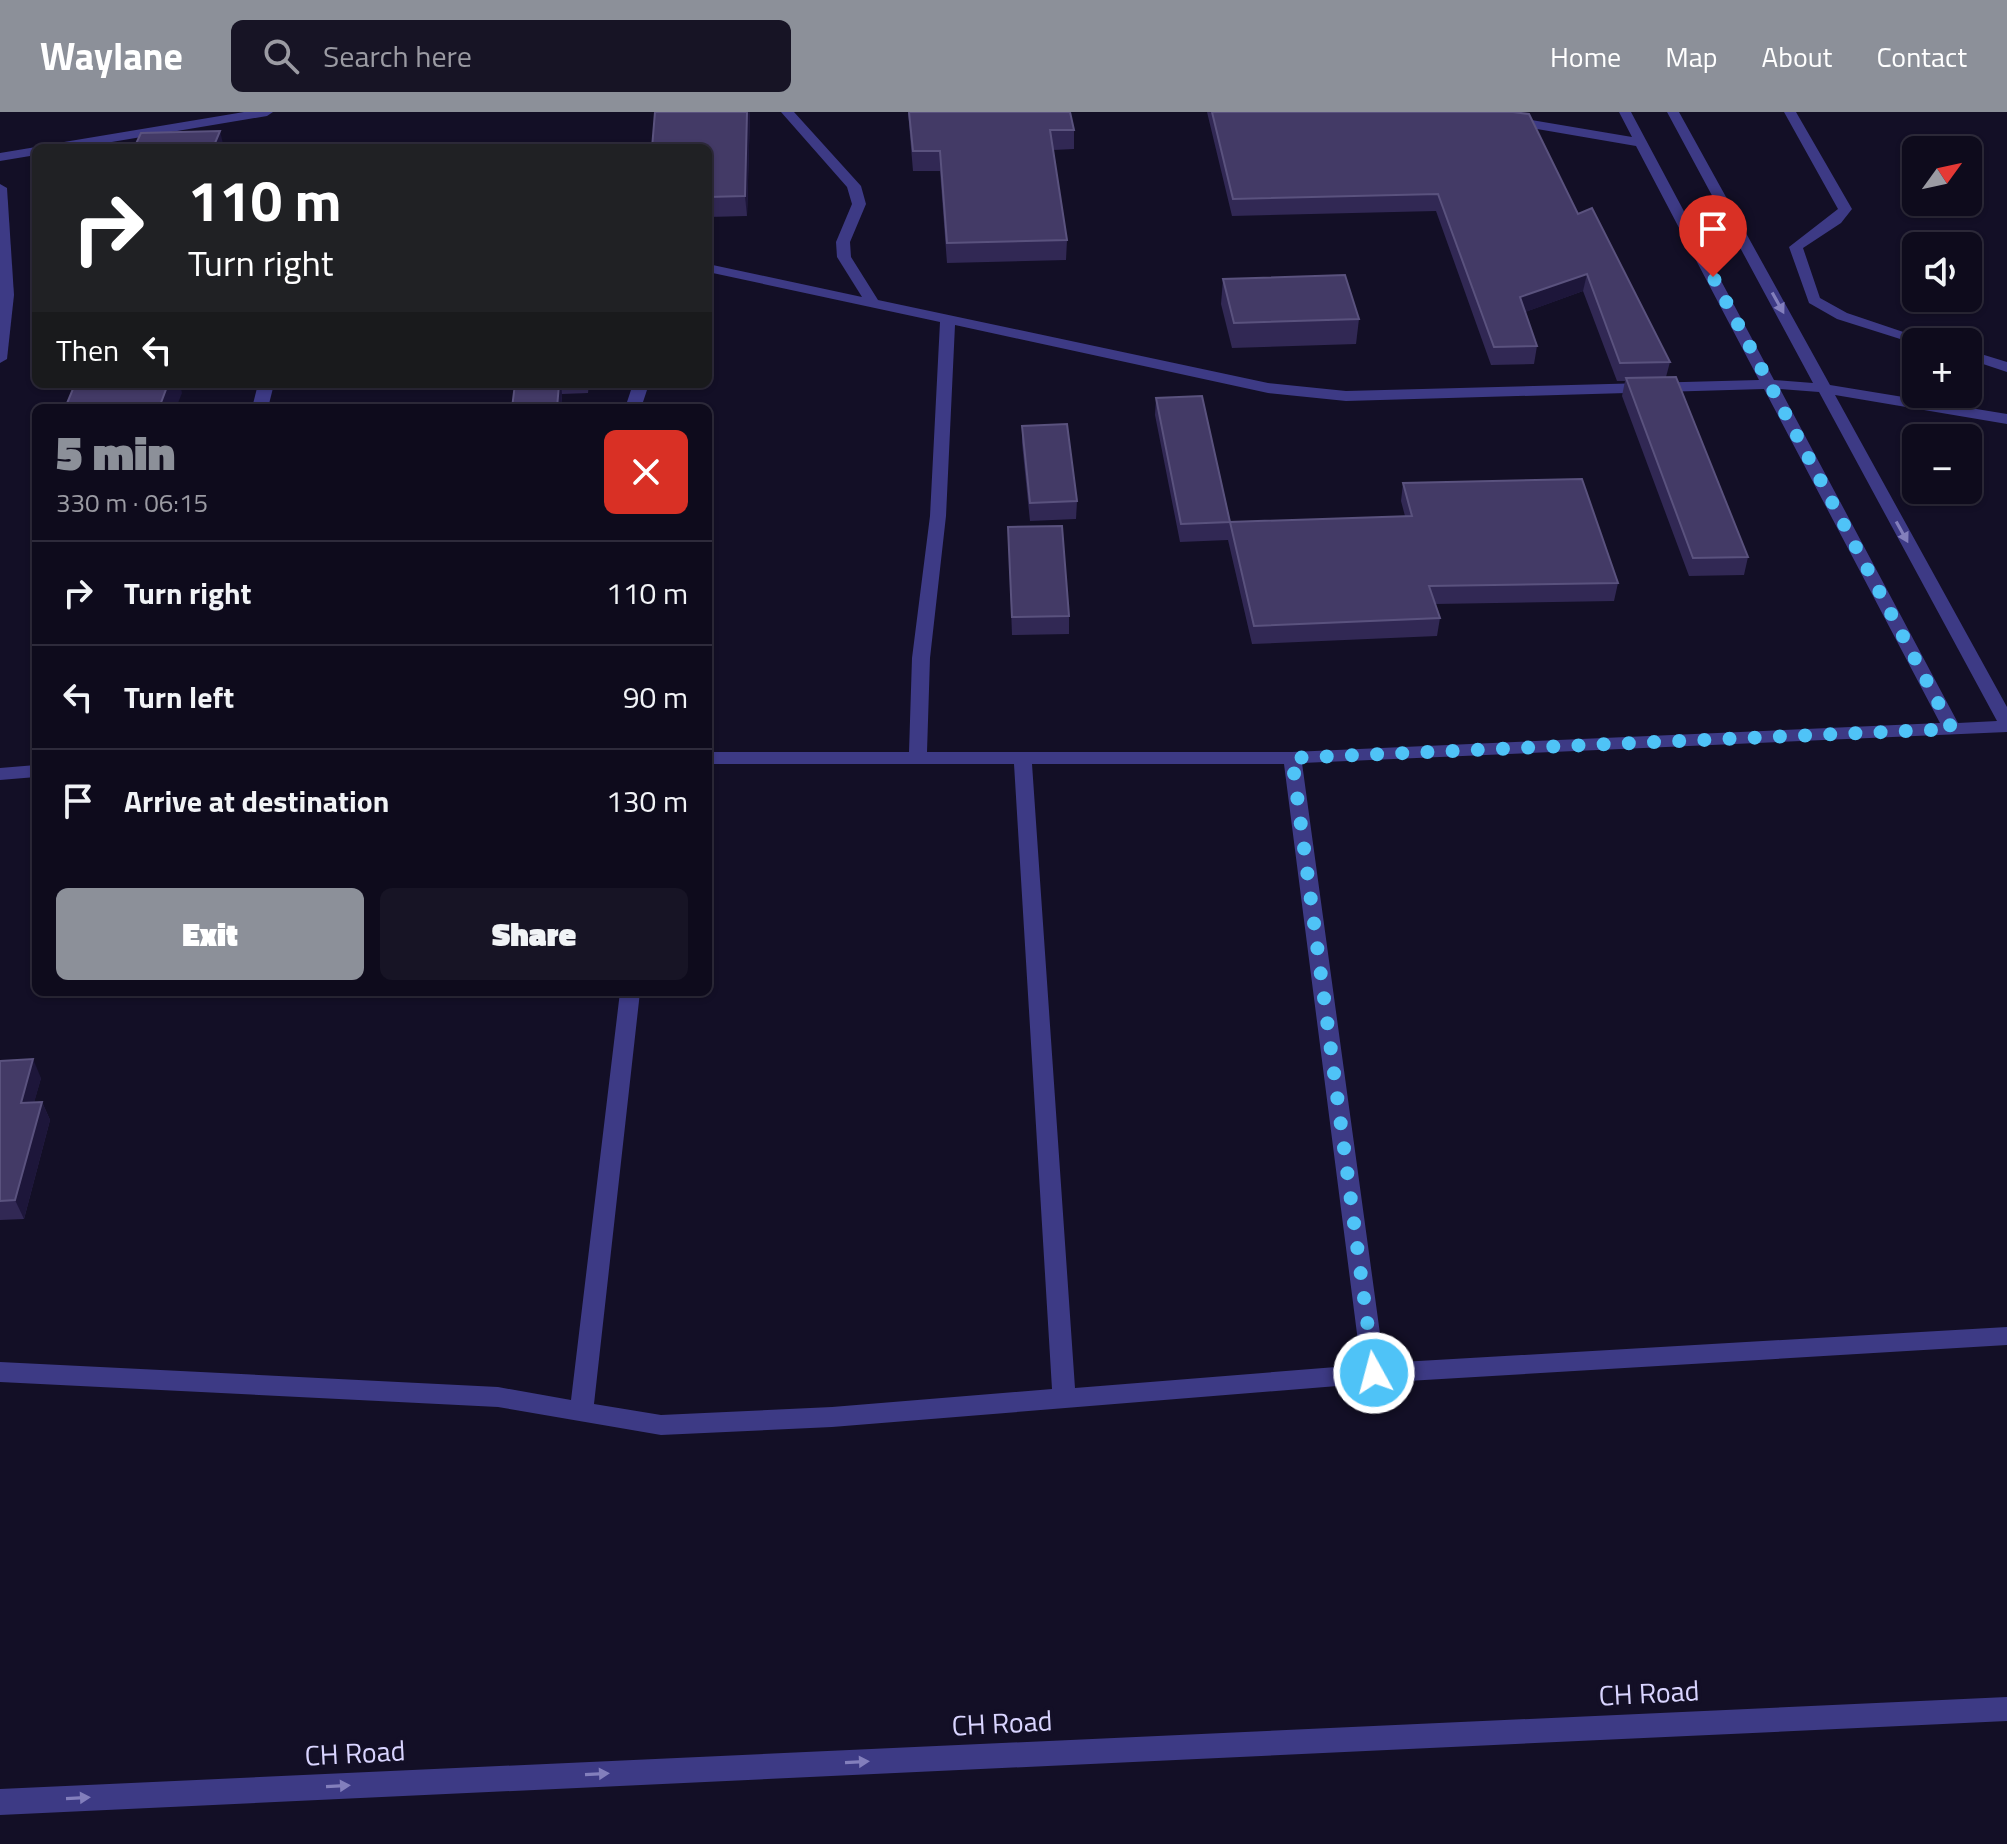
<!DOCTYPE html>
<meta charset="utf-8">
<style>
:root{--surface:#0e0b1c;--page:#171425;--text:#f1f3f6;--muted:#9b9ba3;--line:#2e2b3b;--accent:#8c9099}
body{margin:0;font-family:"Titillium Web",sans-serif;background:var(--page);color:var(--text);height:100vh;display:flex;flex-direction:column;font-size:30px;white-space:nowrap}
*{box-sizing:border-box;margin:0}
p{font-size:26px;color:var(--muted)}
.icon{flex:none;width:44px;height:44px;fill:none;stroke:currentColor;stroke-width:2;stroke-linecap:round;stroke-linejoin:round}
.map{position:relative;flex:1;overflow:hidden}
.details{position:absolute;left:32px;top:292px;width:680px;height:592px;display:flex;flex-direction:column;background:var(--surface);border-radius:12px;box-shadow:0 2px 6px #0004,0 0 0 2px var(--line)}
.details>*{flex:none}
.hud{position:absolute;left:32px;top:32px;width:680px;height:244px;border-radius:12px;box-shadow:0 2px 6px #0004,0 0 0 2px var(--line);background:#202124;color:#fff;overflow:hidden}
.needle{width:52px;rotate:57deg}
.fabs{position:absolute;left:1902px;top:24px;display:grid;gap:16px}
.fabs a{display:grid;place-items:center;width:80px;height:80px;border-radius:12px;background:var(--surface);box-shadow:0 2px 6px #0004,0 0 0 2px var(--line);font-size:40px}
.pin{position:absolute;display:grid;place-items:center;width:68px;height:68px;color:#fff;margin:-82px -34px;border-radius:50% 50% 50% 0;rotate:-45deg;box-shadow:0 0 8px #0007}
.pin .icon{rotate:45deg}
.me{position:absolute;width:88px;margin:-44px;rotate:353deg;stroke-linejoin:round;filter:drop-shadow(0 0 6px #0008)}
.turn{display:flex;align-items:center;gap:28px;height:168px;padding:0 24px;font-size:36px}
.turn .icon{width:104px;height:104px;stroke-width:2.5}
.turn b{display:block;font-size:56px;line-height:68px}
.then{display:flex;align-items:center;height:76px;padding:0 24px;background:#0003;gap:16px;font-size:30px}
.round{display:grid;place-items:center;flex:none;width:84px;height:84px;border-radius:12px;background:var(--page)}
.summary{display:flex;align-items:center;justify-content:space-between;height:136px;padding:0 24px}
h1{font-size:48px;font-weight:800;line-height:60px;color:var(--accent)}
.primary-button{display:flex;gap:16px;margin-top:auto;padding:16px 24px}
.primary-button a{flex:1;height:92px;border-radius:12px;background:var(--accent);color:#fff;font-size:32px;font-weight:800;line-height:92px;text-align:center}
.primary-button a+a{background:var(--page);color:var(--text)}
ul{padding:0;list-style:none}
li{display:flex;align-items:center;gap:24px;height:104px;padding:0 24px;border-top:2px solid var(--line)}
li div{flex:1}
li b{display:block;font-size:30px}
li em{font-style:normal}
header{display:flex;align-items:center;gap:48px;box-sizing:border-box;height:112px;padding:0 40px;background:var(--accent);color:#fff}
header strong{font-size:38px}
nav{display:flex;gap:44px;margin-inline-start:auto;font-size:28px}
.search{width:560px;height:72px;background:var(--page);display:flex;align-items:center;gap:20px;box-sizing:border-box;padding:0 28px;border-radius:12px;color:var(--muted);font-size:30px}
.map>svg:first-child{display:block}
</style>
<header>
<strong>Waylane</strong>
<div class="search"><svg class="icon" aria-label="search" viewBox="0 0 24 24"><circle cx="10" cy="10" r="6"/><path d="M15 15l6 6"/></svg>Search here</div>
<nav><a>Home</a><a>Map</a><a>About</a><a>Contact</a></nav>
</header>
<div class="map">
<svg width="2007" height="1732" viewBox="0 0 2007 1732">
<rect width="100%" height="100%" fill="#130f26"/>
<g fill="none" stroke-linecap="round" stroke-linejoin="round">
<g fill="#3d3a85" fill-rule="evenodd">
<polygon points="244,0 273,0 267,4 76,36 45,36 52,32"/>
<path d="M 781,0 L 794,0 L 861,74 L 866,92 L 850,130 L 851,145 L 878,188 L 1268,271 L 1346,279 L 1759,268 L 1636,34 L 1508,12 L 1501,8 L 1508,4 L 1632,25 L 1619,0 L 1631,0 L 1774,268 L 1813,271 L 1667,0 L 1679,0 L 1830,273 L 2007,302 L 2007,312 L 1835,283 L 2007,595 L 2007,620 L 1302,651 L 1384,1251 L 2007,1215 L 2007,1233 L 1374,1271 L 832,1315 L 661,1323 L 498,1295 L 0,1270 L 0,1250 L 498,1275 L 571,1288 L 620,880 L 640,880 L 594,1292 L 661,1303 L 832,1295 L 1052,1277 L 1014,652 L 708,652 L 708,640 L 909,640 L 912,546 L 930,404 L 940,210 L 708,160 L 708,152 L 862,185 L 837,145 L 836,130 L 852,92 L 847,75 ZM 955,213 L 1268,281 L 1346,289 L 1764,277 L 1940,611 L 1292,640 L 927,640 L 930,546 L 946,404 ZM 1780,277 L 1819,280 L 1997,609 L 1958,611 ZM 1032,652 L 1284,652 L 1361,1253 L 1075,1276 Z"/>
<polygon points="1784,0 1796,0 1852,97 1841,111 1803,136 1820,186 1847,201 1933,230 1916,232 1837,207 1809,191 1789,135 1838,97"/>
<polygon points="36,35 40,36 36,36 36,43 0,49 0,41"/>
<polygon points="0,72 7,76 14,183 7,247 0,251"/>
<polygon points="1968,238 2007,250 2007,260 1968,247"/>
<polygon points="258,272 274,272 268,296 252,296"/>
<polygon points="633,272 649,272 641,296 625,296"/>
<polygon points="36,653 36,665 0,668 0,656"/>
<polygon points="2007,1585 2007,1609 0,1703 0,1677"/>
</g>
</g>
<g fill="#312854">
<polygon points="750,0 747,104 708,105 708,36"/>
<polygon points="908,0 1070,0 1074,18 1074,37 1053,38 1067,128 1066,148 947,151 940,59 913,59"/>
<polygon points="1207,0 1521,0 1578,102 1670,250 1666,265 1748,445 1744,463 1689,464 1622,284 1625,269 1617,269 1583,179 1525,200 1537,234 1534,252 1491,253 1436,99 1232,104"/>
<polygon points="1223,167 1359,207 1356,232 1232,236 1221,192"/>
<polygon points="515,272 589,272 588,281 562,282 561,296 512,296"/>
<polygon points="1156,286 1230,410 1405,404 1401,389 1403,371 1618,471 1614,489 1435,492 1440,506 1437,524 1252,532 1228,428 1180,430 1155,303"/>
<polygon points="1022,314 1077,389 1076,407 1030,409 1022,331"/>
<polygon points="1008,415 1069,504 1069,522 1012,523"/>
<polygon points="0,949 41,966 34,990 42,990 50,1008 24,1107 0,1108"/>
</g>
<g fill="#1d163a">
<polygon points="747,0 750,0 747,104 745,84"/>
<polygon points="220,19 224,36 213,36"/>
<polygon points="1587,162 1583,179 1517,203 1520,185"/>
<polygon points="168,272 180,272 182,281 176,296 159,296"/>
<polygon points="559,272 561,272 562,282 561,296 557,296"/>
<polygon points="33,947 41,966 29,1009 21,991"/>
<polygon points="42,990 50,1008 24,1107 15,1088"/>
</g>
<g fill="#433a66" stroke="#5a527e" stroke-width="2">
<polygon points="655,0 747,0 745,84 708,85 708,36 652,36"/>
<polygon points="909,0 1070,0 1074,18 1050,18 1067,128 947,131 940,39 913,39"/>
<polygon points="1212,0 1513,0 1529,2 1578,102 1592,96 1670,250 1620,251 1587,162 1520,185 1537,234 1494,235 1438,82 1233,87"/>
<polygon points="220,19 213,36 134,36 141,21"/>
<polygon points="1345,163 1359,207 1234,211 1223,167"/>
<polygon points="1676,265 1748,445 1693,446 1626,266"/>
<polygon points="75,272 168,272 159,296 65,296"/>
<polygon points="515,272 559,272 557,296 512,296"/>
<polygon points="1202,284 1230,410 1181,412 1156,286"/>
<polygon points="1067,312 1077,389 1030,391 1022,314"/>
<polygon points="1582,367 1618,471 1429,474 1440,506 1254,514 1230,410 1412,404 1403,371"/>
<polygon points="1062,414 1069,504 1012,505 1008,415"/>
<polygon points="33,947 21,991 42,990 15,1088 0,1089 0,949"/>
</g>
<defs><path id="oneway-solid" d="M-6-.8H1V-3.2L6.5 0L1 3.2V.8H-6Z" transform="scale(2)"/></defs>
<g fill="#837fbc">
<use href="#oneway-solid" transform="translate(1778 191) rotate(61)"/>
<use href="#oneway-solid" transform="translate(1902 420) rotate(61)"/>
<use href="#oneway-solid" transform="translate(857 1650) rotate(-3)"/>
<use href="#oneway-solid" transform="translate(597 1662) rotate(-3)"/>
<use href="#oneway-solid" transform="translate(338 1674) rotate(-3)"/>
<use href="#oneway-solid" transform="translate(78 1686) rotate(-3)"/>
</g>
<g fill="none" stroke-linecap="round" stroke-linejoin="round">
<polyline stroke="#4fc3f7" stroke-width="14" stroke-dasharray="0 25.2" points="1374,1261 1292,646 1952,617 1713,165"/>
</g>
<g text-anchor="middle" stroke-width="8" stroke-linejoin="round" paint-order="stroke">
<g font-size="28" fill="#d9d4ff" stroke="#130f26">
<text transform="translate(1649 1581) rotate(-3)" y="10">CH Road</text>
<text transform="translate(1002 1611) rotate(-3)" y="10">CH Road</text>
<text transform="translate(355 1641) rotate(-3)" y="10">CH Road</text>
</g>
</g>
</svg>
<div class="fabs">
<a><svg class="needle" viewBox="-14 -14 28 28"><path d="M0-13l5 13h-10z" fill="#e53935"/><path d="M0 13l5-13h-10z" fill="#9b9ba3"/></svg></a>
<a><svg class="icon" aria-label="sound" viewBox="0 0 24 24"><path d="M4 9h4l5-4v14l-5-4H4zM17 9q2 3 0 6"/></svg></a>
<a>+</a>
<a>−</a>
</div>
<div class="pin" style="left:1713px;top:165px;background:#d93025"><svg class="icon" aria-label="arrive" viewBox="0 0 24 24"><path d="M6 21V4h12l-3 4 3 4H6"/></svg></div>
<svg class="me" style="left:1374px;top:1261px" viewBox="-20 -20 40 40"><circle r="17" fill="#4fc3f7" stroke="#fff" stroke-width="3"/><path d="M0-11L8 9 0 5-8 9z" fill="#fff"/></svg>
<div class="hud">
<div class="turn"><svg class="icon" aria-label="right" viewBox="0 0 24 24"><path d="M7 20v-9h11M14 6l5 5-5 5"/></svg><div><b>110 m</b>Turn right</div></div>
<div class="then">Then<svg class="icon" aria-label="left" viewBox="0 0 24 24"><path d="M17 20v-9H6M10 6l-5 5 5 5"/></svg></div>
</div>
<section class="details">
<div class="summary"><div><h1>5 min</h1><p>330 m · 06:15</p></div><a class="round" style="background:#d93025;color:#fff"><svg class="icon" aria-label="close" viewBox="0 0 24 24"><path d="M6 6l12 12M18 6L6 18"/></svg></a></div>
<ul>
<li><svg class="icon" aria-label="right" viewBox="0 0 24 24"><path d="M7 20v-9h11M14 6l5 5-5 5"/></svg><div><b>Turn right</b></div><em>110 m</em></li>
<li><svg class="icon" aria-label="left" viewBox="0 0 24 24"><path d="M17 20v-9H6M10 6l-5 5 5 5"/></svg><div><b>Turn left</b></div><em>90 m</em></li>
<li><svg class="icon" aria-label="arrive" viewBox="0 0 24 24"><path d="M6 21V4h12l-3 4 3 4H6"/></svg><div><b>Arrive at destination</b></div><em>130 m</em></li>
</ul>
<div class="primary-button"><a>Exit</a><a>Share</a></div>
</section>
</div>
